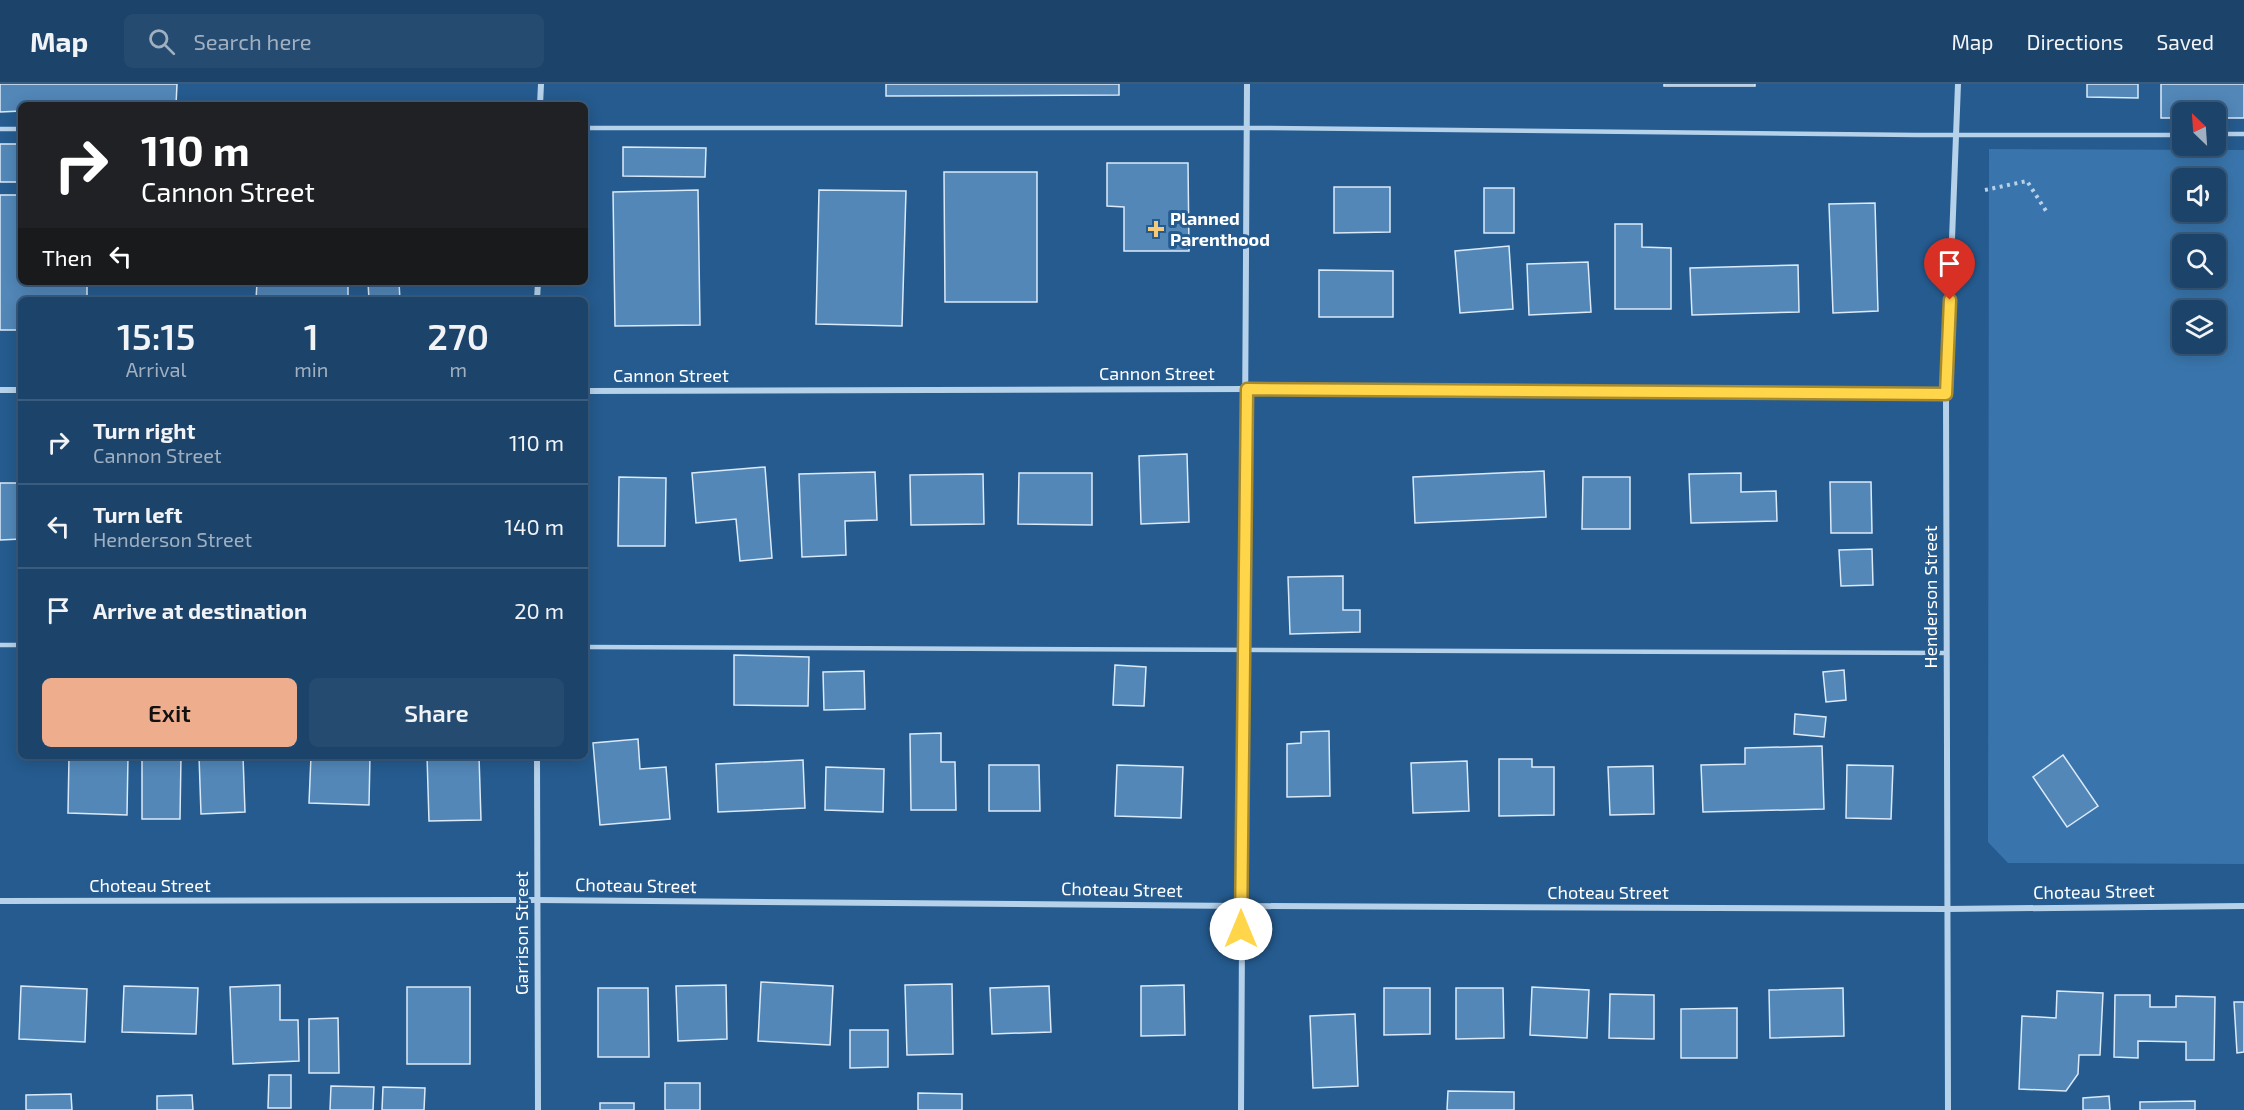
<!DOCTYPE html>
<style>
:root{--surface:#1c446b;--page:#254b71;--text:#f1f3f6;--muted:#a0b0c1;--line:#3a5c7e;--accent:#eead8d}
body{margin:0;font-family:"Exo 2",sans-serif;background:var(--page);color:var(--text);height:100vh;display:flex;flex-direction:column;font-size:22px;white-space:nowrap}
*{box-sizing:border-box;margin:0}
p{font-size:20px;color:var(--muted)}
.icon{flex:none;width:33px;height:33px;fill:none;stroke:currentColor;stroke-width:2;stroke-linecap:round;stroke-linejoin:round}
.map{position:relative;flex:1;overflow:hidden}
.sheet{position:absolute;left:18px;top:213px;width:570px;height:462px;display:flex;flex-direction:column;background:var(--surface);border-radius:9px;box-shadow:0 3px 15px #0003,0 0 0 2px var(--line)}
.sheet>*{flex:none}
.banner{position:absolute;left:18px;top:18px;width:570px;height:183px;border-radius:9px;box-shadow:0 3px 15px #0003,0 0 0 2px var(--line);background:#202124;color:#fff;overflow:hidden}
.needle{width:39px;rotate:335deg}
.controls{position:absolute;left:2172px;top:18px;display:grid;gap:12px}
.controls a{display:grid;place-items:center;width:54px;height:54px;border-radius:9px;background:var(--surface);box-shadow:0 3px 15px #0003,0 0 0 2px var(--line);font-size:30px}
.pin{position:absolute;display:grid;place-items:center;width:51px;height:51px;color:#fff;margin:-62px -26px;border-radius:50% 50% 50% 0;rotate:-45deg;box-shadow:0 0 6px #0007}
.pin .icon{rotate:45deg}
.me{position:absolute;width:66px;margin:-33px;rotate:0deg;stroke-linejoin:round;filter:drop-shadow(0 0 4px #0008)}
.turn{display:flex;align-items:center;gap:21px;height:126px;padding:0 24px;font-size:27px}
.turn .icon{width:78px;height:78px;stroke-width:2.5}
.turn b{display:block;font-size:42px;line-height:51px}
.then{display:flex;align-items:center;height:57px;padding:0 24px;background:#0003;gap:12px;font-size:22px}
.eta{display:flex;justify-content:space-evenly;align-items:center;height:102px;text-align:center}
.eta b{font-size:36px;font-weight:600;line-height:42px}
.cta{display:flex;gap:12px;margin-top:auto;padding:12px 24px}
.cta a{flex:1;height:69px;border-radius:9px;background:var(--accent);color:#111;font-size:24px;font-weight:600;line-height:69px;text-align:center}
.cta a+a{background:var(--page);color:var(--text)}
ul{padding:0;list-style:none}
li{display:flex;align-items:center;gap:18px;height:84px;padding:0 24px;border-top:2px solid var(--line)}
li div{flex:1}
li b{display:block;font-size:22px}
li em{font-style:normal}
header{display:flex;align-items:center;gap:36px;box-sizing:border-box;height:84px;padding:0 30px;background:var(--surface);border-bottom:2px solid var(--line)}
header strong{font-size:28px}
nav{display:flex;gap:33px;margin-inline-start:auto;font-size:21px}
.search{width:420px;height:54px;background:var(--page);display:flex;align-items:center;gap:15px;box-sizing:border-box;padding:0 21px;border-radius:9px;color:var(--muted);font-size:22px}
.map>svg:first-child{display:block}
</style>
<header>
<strong>Map</strong>
<div class="search"><svg class="icon" aria-label="search" viewBox="0 0 24 24"><circle cx="10" cy="10" r="6"/><path d="M15 15l6 6"/></svg>Search here</div>
<nav><a>Map</a><a>Directions</a><a>Saved</a></nav>
</header>
<div class="map">
<svg width="2244" height="1026" viewBox="0 0 2244 1026">
<rect width="100%" height="100%" fill="#255b8f"/>
<path fill="#3975ac" fill-rule="evenodd" d="M 1989,65 L 2244,66 L 2244,780 L 2008,779 L 1988,758 ZM 2182,94 L 2216,94 L 2216,128 L 2182,128 ZM 2182,160 L 2216,160 L 2216,194 L 2182,194 ZM 2182,226 L 2216,226 L 2216,260 L 2182,260 Z"/>
<g fill="#5287b8" stroke="#dbeaf9" stroke-width="1.5">
<polygon points="0,0 177,0 176,21 21,21 21,27 0,28"/>
<polygon points="886,0 1119,0 1119,11 886,12"/>
<rect x="1664" y="0" width="91" height="2"/>
<polygon points="2087,0 2138,0 2138,14 2087,13"/>
<polygon points="2161,0 2244,0 2244,34 2216,34 2216,28 2182,28 2182,34 2161,34"/>
<rect x="0" y="60" width="21" height="38"/>
<polygon points="623,63 706,64 705,93 623,92"/>
<polygon points="1107,79 1188,79 1189,167 1124,167 1124,123 1107,122"/>
<polygon points="944,88 1037,88 1037,218 945,218"/>
<polygon points="1334,103 1390,103 1390,148 1334,149"/>
<rect x="1484" y="104" width="30" height="45"/>
<polygon points="698,106 700,241 615,242 613,108"/>
<polygon points="819,106 906,107 902,242 816,240"/>
<polygon points="0,111 21,111 21,198 87,198 87,216 21,216 21,246 0,246"/>
<polygon points="1875,119 1878,227 1833,229 1829,120"/>
<polygon points="1615,140 1642,140 1642,163 1671,164 1671,225 1615,225"/>
<polygon points="1509,162 1513,225 1460,229 1455,167"/>
<polygon points="1588,178 1591,228 1529,231 1527,180"/>
<polygon points="1798,181 1799,228 1692,231 1690,184"/>
<polygon points="1319,186 1393,187 1393,233 1319,233"/>
<polygon points="257,198 348,198 348,216 256,216"/>
<polygon points="368,198 399,198 400,216 369,216"/>
<polygon points="1187,370 1189,438 1141,440 1139,372"/>
<polygon points="765,383 772,474 740,477 736,435 696,439 692,389"/>
<polygon points="1544,387 1546,433 1415,439 1413,393"/>
<polygon points="875,388 877,436 845,437 846,471 802,473 799,390"/>
<polygon points="1019,389 1092,389 1092,441 1018,440"/>
<polygon points="1741,389 1741,408 1776,407 1777,437 1691,439 1689,390"/>
<polygon points="983,390 984,440 911,441 910,391"/>
<polygon points="619,393 666,394 665,462 618,462"/>
<polygon points="1583,393 1630,393 1630,445 1582,445"/>
<polygon points="1830,398 1871,398 1872,449 1831,449"/>
<polygon points="0,399 21,399 21,455 0,456"/>
<polygon points="1872,465 1873,501 1841,502 1839,466"/>
<polygon points="1343,492 1343,526 1360,526 1360,548 1290,550 1288,493"/>
<polygon points="734,571 809,573 808,622 734,621"/>
<polygon points="1115,581 1146,583 1144,622 1113,621"/>
<polygon points="1844,586 1846,616 1826,618 1823,588"/>
<polygon points="864,587 865,625 824,626 823,588"/>
<polygon points="1795,630 1826,633 1824,653 1794,650"/>
<polygon points="1329,647 1330,712 1287,713 1287,660 1301,659 1301,648"/>
<polygon points="941,649 941,678 955,678 956,726 911,726 910,650"/>
<polygon points="638,655 640,685 666,683 670,735 600,741 593,659"/>
<polygon points="1822,662 1824,725 1703,728 1701,681 1745,680 1745,664"/>
<polygon points="2063,671 2098,722 2067,743 2033,693"/>
<polygon points="69,672 128,672 127,731 68,729"/>
<polygon points="142,672 181,672 180,735 142,735"/>
<polygon points="199,672 243,672 245,728 201,730"/>
<polygon points="311,672 370,672 369,721 309,719"/>
<polygon points="427,672 479,672 481,736 429,737"/>
<polygon points="1499,675 1532,675 1532,683 1554,683 1554,731 1499,732"/>
<polygon points="803,676 805,724 718,728 716,680"/>
<polygon points="1467,677 1469,727 1413,729 1411,679"/>
<polygon points="989,681 1039,681 1040,727 989,727"/>
<polygon points="1117,681 1183,683 1181,734 1115,732"/>
<polygon points="1847,681 1893,682 1891,735 1846,734"/>
<polygon points="1653,682 1654,730 1610,731 1608,683"/>
<polygon points="826,683 884,685 883,728 825,726"/>
<polygon points="761,898 833,902 830,961 758,957"/>
<polygon points="952,900 953,970 907,971 905,901"/>
<polygon points="280,901 280,936 298,936 299,977 233,980 230,903"/>
<polygon points="726,901 727,955 678,957 676,902"/>
<polygon points="1184,901 1185,951 1141,952 1141,902"/>
<polygon points="21,902 87,905 85,958 19,955"/>
<polygon points="124,902 198,904 196,950 122,948"/>
<polygon points="1049,902 1051,948 992,950 990,904"/>
<rect x="407" y="903" width="63" height="77"/>
<polygon points="1532,903 1589,906 1587,954 1530,951"/>
<polygon points="598,904 648,904 649,973 598,973"/>
<polygon points="1384,904 1430,904 1430,950 1384,951"/>
<polygon points="1456,904 1503,904 1504,954 1456,955"/>
<polygon points="1843,904 1844,952 1770,954 1769,906"/>
<polygon points="2057,907 2103,909 2100,971 2079,971 2078,990 2066,1007 2019,1005 2022,932 2056,934"/>
<polygon points="1610,910 1654,911 1654,955 1609,954"/>
<polygon points="2115,911 2150,911 2150,923 2176,923 2176,912 2215,913 2214,976 2186,976 2186,958 2138,957 2138,974 2114,973"/>
<polygon points="2234,918 2244,918 2244,968 2237,969"/>
<polygon points="1737,924 1737,974 1681,974 1681,925"/>
<polygon points="1355,930 1358,1002 1313,1004 1310,932"/>
<polygon points="338,934 339,989 309,989 309,935"/>
<polygon points="850,946 888,946 888,983 850,984"/>
<polygon points="269,991 291,991 291,1024 268,1024"/>
<rect x="665" y="999" width="35" height="27"/>
<polygon points="331,1002 374,1003 373,1026 330,1026"/>
<polygon points="383,1003 425,1004 424,1026 382,1026"/>
<polygon points="1448,1007 1514,1008 1514,1026 1447,1026"/>
<polygon points="918,1009 962,1010 962,1026 918,1026"/>
<polygon points="71,1010 72,1026 26,1026 26,1011"/>
<polygon points="192,1011 193,1026 157,1026 157,1012"/>
<polygon points="2109,1012 2110,1026 2083,1026 2083,1014"/>
<polygon points="2195,1017 2195,1026 2140,1026 2140,1018"/>
<rect x="600" y="1019" width="34" height="7"/>
</g>
<g fill="none" stroke-linecap="round" stroke-linejoin="round">
<polyline stroke="#b6d2eb" stroke-width="4" stroke-dasharray="3 4.5" stroke-linecap="butt" points="1985,106 2027,97 2048,130"/>
<g stroke="#b6d2eb" stroke-width="4.5">
<polyline points="585,44 1270,44 1917,51 2182,51"/>
<polyline points="0,45 21,45"/>
<polyline points="2216,50 2244,50"/>
<polyline points="0,561 21,561"/>
<polyline points="585,563 1946,569"/>
</g>
<g stroke="#b6d2eb" stroke-width="6">
<polyline points="540,21 541,0"/>
<polyline points="537,216 538,198"/>
<polyline points="0,306 21,306"/>
<polyline points="585,307 1247,305 1946,311"/>
<polyline points="537,672 538,1026"/>
<polyline points="0,817 537,816 1241,822 1946,825 2244,822"/>
<polyline points="1241,1026 1247,0"/>
<polyline points="1948,1026 1946,311 1958,0"/>
</g>
</g>
<g fill="none" stroke-linecap="round" stroke-linejoin="round">
<defs>
<polyline id="route" points="1241,845 1247,305 1946,310 1950,216"/>
</defs>
<use href="#route" stroke="#a68a30" stroke-width="15"/>
<use href="#route" stroke="#ffd54a" stroke-width="10"/>
</g>
<path fill="#f5c97a" stroke="#255b8f" stroke-width="2" d="M1153 136h6v6h6v6h-6v6h-6v-6h-6v-6h6z"/>
<g text-anchor="middle" stroke-width="6" stroke-linejoin="round" paint-order="stroke">
<g font-size="18" font-weight="bold" fill="#fff" stroke="#255b8f" text-anchor="start">
<text x="1170" y="141">Planned<tspan x="1170" dy="21">Parenthood</tspan></text>
</g>
<g font-size="18" fill="#fff" stroke="#255b8f">
<text x="1157" y="296">Cannon Street</text>
<text x="671" y="298">Cannon Street</text>
<text transform="translate(1931 513) rotate(-90)" y="6">Henderson Street</text>
<text x="150" y="808">Choteau Street</text>
<text transform="translate(636 802) rotate(1)" y="6">Choteau Street</text>
<text transform="translate(1122 806) rotate(1)" y="6">Choteau Street</text>
<text transform="translate(2094 808) rotate(-1)" y="6">Choteau Street</text>
<text x="1608" y="815">Choteau Street</text>
<text transform="translate(522 849) rotate(-90)" y="6">Garrison Street</text>
</g>
</g>
</svg>
<div class="controls">
<a><svg class="needle" viewBox="-14 -14 28 28"><path d="M0-13l5 13h-10z" fill="#e53935"/><path d="M0 13l5-13h-10z" fill="#a0b0c1"/></svg></a>
<a><svg class="icon" aria-label="sound" viewBox="0 0 24 24"><path d="M4 9h4l5-4v14l-5-4H4zM17 9q2 3 0 6"/></svg></a>
<a><svg class="icon" aria-label="search" viewBox="0 0 24 24"><circle cx="10" cy="10" r="6"/><path d="M15 15l6 6"/></svg></a>
<a><svg class="icon" aria-label="layers" viewBox="0 0 24 24"><path d="M12 4l9 5-9 5-9-5zM3 14l9 5 9-5"/></svg></a>
</div>
<div class="pin" style="left:1950px;top:216px;background:#d93025"><svg class="icon" aria-label="arrive" viewBox="0 0 24 24"><path d="M6 21V4h12l-3 4 3 4H6"/></svg></div>
<svg class="me" style="left:1241px;top:845px" viewBox="-20 -20 40 40"><circle r="19" fill="#fff"/><path d="M0-13L10 11 0 6-10 11z" fill="#ffd54a"/></svg>
<div class="banner">
<div class="turn"><svg class="icon" aria-label="right" viewBox="0 0 24 24"><path d="M7 20v-9h11M14 6l5 5-5 5"/></svg><div><b>110 m</b>Cannon Street</div></div>
<div class="then">Then<svg class="icon" aria-label="left" viewBox="0 0 24 24"><path d="M17 20v-9H6M10 6l-5 5 5 5"/></svg></div>
</div>
<section class="sheet">
<div class="eta">
<div><b>15:15</b><p>Arrival</p></div>
<div><b>1</b><p>min</p></div>
<div><b>270</b><p>m</p></div>
</div>
<ul>
<li><svg class="icon" aria-label="right" viewBox="0 0 24 24"><path d="M7 20v-9h11M14 6l5 5-5 5"/></svg><div><b>Turn right</b><p>Cannon Street</p></div><em>110 m</em></li>
<li><svg class="icon" aria-label="left" viewBox="0 0 24 24"><path d="M17 20v-9H6M10 6l-5 5 5 5"/></svg><div><b>Turn left</b><p>Henderson Street</p></div><em>140 m</em></li>
<li><svg class="icon" aria-label="arrive" viewBox="0 0 24 24"><path d="M6 21V4h12l-3 4 3 4H6"/></svg><div><b>Arrive at destination</b></div><em>20 m</em></li>
</ul>
<div class="cta"><a>Exit</a><a>Share</a></div>
</section>
</div>
